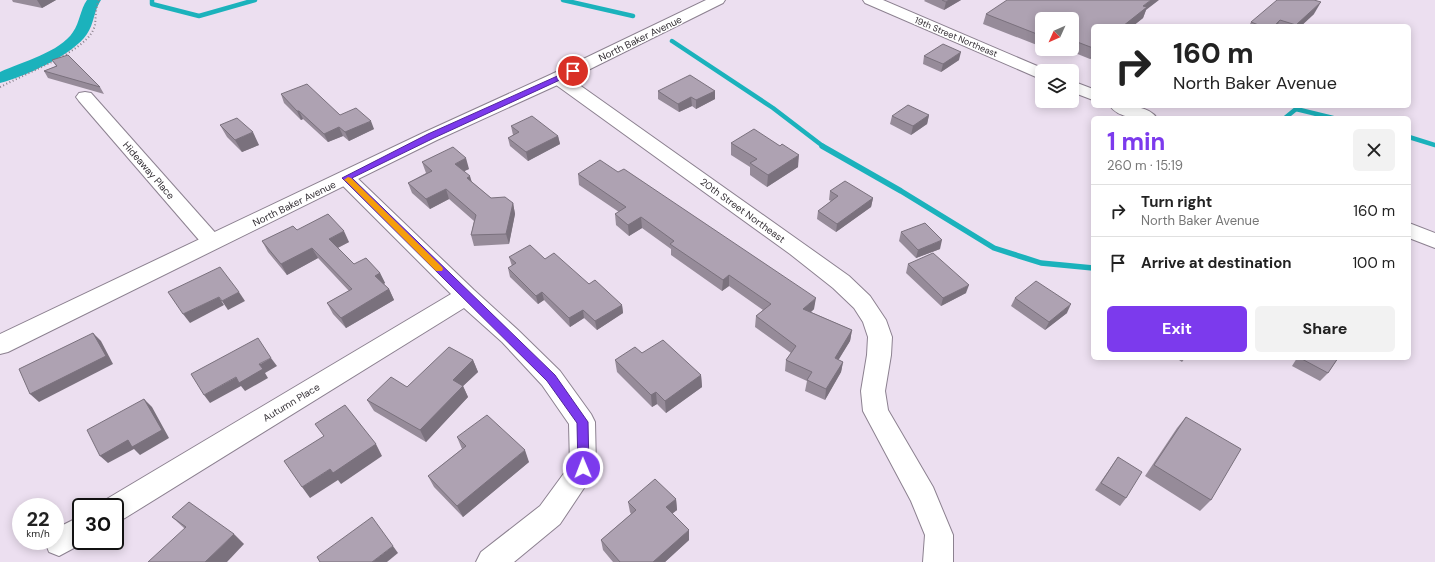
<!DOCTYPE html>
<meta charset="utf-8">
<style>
:root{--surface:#fff;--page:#f2f2f2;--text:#222;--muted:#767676;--line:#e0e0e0;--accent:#7c3aed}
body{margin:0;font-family:"DM Sans",sans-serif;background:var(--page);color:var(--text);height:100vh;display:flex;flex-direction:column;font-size:15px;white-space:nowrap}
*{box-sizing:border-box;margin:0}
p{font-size:13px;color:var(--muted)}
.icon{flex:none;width:22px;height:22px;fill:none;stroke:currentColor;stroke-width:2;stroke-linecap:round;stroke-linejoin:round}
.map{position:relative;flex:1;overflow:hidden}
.details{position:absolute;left:1091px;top:116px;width:320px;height:244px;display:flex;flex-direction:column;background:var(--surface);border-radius:6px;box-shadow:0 2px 10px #0003}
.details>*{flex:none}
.banner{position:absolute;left:1091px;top:24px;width:320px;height:84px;border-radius:6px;box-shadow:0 2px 10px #0003;background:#fff;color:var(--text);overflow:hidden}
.needle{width:26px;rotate:225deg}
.fabs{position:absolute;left:1035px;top:12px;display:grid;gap:8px}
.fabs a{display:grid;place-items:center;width:44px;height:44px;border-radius:6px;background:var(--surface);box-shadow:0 2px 10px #0003;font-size:20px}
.speed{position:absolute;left:12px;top:498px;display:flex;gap:8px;font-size:20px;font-weight:700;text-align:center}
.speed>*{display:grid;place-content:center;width:52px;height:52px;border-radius:50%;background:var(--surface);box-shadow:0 2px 10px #0003;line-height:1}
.speed small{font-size:10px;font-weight:400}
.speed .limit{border:2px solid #111;border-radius:6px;background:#fff;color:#111}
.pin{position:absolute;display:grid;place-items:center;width:34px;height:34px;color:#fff;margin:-17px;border:2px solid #fff;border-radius:50%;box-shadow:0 1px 4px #0007}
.me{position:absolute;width:44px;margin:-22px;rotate:359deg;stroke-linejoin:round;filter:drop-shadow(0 0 3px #0008)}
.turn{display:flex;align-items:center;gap:14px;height:84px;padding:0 16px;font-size:18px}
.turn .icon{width:52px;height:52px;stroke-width:2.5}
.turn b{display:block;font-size:28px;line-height:34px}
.round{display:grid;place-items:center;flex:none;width:42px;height:42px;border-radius:6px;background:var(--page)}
.overview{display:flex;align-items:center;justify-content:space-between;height:68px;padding:0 16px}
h1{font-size:24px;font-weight:700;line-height:30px;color:var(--accent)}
.action{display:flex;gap:8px;margin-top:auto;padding:8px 16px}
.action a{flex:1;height:46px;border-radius:6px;background:var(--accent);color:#fff;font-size:16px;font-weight:700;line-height:46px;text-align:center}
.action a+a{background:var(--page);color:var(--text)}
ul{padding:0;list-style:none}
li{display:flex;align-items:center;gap:12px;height:52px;padding:0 16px;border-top:1px solid var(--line)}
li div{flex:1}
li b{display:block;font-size:15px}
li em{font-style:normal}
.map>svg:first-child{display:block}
</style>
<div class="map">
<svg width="1435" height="562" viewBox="0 0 1435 562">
<rect width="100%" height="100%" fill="#ecdff0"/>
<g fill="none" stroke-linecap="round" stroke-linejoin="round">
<g stroke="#1bb2bc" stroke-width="4.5">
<polyline points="152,0 152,4 199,16 255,0"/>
<polyline points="563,0 633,16"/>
<polyline points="672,41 773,108 824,147"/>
<polyline points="1285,118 1296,109 1333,118"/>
<polyline points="1409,137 1435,145"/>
</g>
<polyline stroke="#1bb2bc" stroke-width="5.5" points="822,146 901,191 994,248 1041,263 1093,268"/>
<path fill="#1bb2bc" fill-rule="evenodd" d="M 87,0 L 101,0 C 94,10 94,24 87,34 C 73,55 24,77 0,83 L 0,72 C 22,62 60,52 73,32 C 80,22 80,10 87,0 Z"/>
<defs>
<g id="minor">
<polygon points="558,73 564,74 804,244 849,276 870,296 886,320 892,337 891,355 885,391 888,410 933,487 953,535 953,562 923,562 925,535 911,501 863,411 861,391 867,355 868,337 863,322 854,308 833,288 790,254 552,82 550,78 552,74"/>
<polygon points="85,92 91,93 219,237 222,242 219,247 212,249 205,247 79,101 76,97 79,93"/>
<polygon points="346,172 353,174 474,290 518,330 560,371 591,414 595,422 596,468 592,476 560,524 514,562 476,562 481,552 540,506 570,465 569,424 542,385 502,342 464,308 125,518 115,522 115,507 102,507 105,500 451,294 339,182 336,178 339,174"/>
<polygon points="81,516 81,541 87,541 59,556 49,552 45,542 55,541 55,529"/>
</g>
<g id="tertiary">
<polygon points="863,0 883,0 1049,71 1042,71 1042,78 1036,77 865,3"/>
<polygon points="1072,81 1093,89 1093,100 1072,92"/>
<path d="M 1110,106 C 1125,106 1147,104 1157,118 C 1142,118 1120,120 1110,106 Z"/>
<polygon points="1409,223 1435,233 1435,248 1409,238"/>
</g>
<polygon id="secondary" points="706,0 725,0 723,3 564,82 437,140 8,352 0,354 0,334 425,132 552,74"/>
</defs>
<use href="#minor" stroke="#8c8190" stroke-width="2"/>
<use href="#tertiary" stroke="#8c8190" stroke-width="2"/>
<use href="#secondary" stroke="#8c8190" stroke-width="2"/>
<g stroke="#8b828d" stroke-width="2" stroke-dasharray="1 2.5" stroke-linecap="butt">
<path d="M 60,58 C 72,50 91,41 95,25 C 96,17 95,8 99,0"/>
<polyline points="0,87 56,60"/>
</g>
<use href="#minor" fill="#fff" fill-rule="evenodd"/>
<use href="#tertiary" fill="#fff" fill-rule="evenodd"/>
<use href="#secondary" fill="#fff" fill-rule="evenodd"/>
</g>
<g fill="#968b99">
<polygon points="12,0 56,0 42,8 13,2"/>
<polygon points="925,0 961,0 944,10 924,1"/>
<polygon points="1146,10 1143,18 1133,26 1093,26 1093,57 1090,59 1065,49 1072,49 1072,19 1042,19 1042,47 983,24 986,14"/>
<polygon points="1314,14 1301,26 1249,26 1251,22"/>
<polygon points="1046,49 1060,49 1055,53"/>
<polygon points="924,56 959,60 941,72 923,64"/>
<polygon points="52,60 100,87 104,94 48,78 44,71 56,66"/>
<polygon points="658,91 715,91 715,99 696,109 692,106 679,112 658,99"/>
<polygon points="281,94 340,115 374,129 349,141 343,136 328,142 303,119 301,120 284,103"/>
<polygon points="929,115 927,124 911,135 890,124 892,116"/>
<polygon points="220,125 259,145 242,152 227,137"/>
<polygon points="511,126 558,136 560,144 528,161 510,146 508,138 513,135"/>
<polygon points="731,143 780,146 798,167 767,187 750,175 750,167 731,155"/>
<polygon points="422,162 469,169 464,171 472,182 491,198 513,203 515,214 509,244 474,246 471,235 474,221 449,199 430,209 412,193 408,183 426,173"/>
<polygon points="578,174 814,309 811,312 852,330 850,341 838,360 843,362 841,372 825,400 805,391 807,381 785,371 786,360 791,353 755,327 756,316 763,310 729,286 722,291 671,255 671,249 642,228 629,236 616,225 615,214 619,212 579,185"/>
<polygon points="830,191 873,198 871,207 836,232 817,219 818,211 831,201 829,200"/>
<polygon points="297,230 349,242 338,248 354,264 380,273 385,283 384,284 389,289 394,300 346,328 333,314 327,303 349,291 318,258 287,275 268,252 262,241"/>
<polygon points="901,232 940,249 916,258 899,241"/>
<polygon points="509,257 545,259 589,284 622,305 623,313 597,330 584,318 570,327 544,300 538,304 510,277 508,268 512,266"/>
<polygon points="908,264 966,293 941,306 906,273"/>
<polygon points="1015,298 1067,313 1045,330 1011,306"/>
<polygon points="642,353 701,375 702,387 666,413 657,404 652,407 617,372 615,360"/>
<polygon points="1176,358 1185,358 1182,362"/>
<polygon points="1297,358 1338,358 1328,373 1320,381 1292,366"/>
<polygon points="473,360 478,372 463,386 468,397 426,442 374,411 367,400 407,387"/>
<polygon points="1186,417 1211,500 1200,511 1145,476 1177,428"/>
<polygon points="457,437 529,462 463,517 434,487 428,476 462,449"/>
<polygon points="1118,457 1126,498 1120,506 1095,490"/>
<polygon points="676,499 677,510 672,513 689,540 665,562 613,562 603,550 601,540 631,514 630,512 628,502"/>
<polygon points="172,517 244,544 184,528"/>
</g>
<g fill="#7a717d">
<polygon points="37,0 56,0 42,8"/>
<polygon points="949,0 961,0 944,10 946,2"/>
<polygon points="1151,0 1159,0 1146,10 1143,18 1133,26 1123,26 1143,6"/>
<polygon points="1321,2 1314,14 1301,26 1295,26"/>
<polygon points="1280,20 1277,26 1274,26"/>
<polygon points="1057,49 1060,49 1055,53"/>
<polygon points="961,52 959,60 941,72 943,64"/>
<polygon points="1093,52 1093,57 1090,59"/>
<polygon points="715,91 715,99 696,109 696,100"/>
<polygon points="691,97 692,106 679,112 678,104"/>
<polygon points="297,111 299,111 303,119 301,120"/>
<polygon points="929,115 927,124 911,135 913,126"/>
<polygon points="371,121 374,129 349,141 345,132"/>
<polygon points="339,127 343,136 328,142 324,134"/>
<polygon points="253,132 259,145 242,152 235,140"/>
<polygon points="558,136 560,144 528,161 526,152"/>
<polygon points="799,155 798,167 767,187 768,175"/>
<polygon points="466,158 469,169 458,174 455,164"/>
<polygon points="470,176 473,186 467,178"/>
<polygon points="446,189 449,199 430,209 426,199"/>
<polygon points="873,198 871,207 836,232 837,224"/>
<polygon points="513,203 515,214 509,244 506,234"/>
<polygon points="641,217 642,228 629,236 628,225"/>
<polygon points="344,231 349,242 335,249 329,239"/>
<polygon points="942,240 940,249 916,258 918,250"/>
<polygon points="312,248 318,258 287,275 281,264"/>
<polygon points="380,273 385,283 380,286 375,276"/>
<polygon points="729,275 729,286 722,291 723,280"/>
<polygon points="969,285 966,293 941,306 943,298"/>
<polygon points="389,289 394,300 346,328 341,318"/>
<polygon points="239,292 245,301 228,310 222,301"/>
<polygon points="542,292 544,300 538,304 536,296"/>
<polygon points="219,297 224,305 190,323 183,314"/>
<polygon points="816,298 814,309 802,320 803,309"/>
<polygon points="1071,304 1067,313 1045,330 1049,322"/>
<polygon points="622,305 623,313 597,330 595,321"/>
<polygon points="583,310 584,318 570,327 569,318"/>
<polygon points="852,330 850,341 833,369 835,358"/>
<polygon points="93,333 101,341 113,364 39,402 30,394"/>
<polygon points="271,358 277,366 265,373 268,378 245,391 241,386 210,403 204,395"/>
<polygon points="473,360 478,372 463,386 468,397 426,442 420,430 453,380"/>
<polygon points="843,362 841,372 825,400 826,389"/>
<polygon points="701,375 702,387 666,413 665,401"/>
<polygon points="656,392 657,404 652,407 651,395"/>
<polygon points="144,399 152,407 169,438 140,455 134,449 108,463 100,456"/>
<polygon points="376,444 382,456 341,484 338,480 310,498 302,487 330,469"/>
<polygon points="525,450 529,462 463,517 457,506"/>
<polygon points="676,499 677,510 667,518 666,507"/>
<polygon points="689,530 689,540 665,562 653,562"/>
<polygon points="234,534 244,544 227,562 205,562"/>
<polygon points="393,546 398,553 387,562 372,562"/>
</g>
<g fill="#aea2b2" stroke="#7a717d">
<polygon points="942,0 949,0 946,2"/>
<polygon points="1007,0 1151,0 1143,6 1147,7 1123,26 1093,26 1093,48 1072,40 1072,19 1042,19 1042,36 986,14"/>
<polygon points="1277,0 1314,0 1321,2 1296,25 1280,20 1274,26 1261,26 1251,22"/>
<polygon points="943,44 961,52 943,64 924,56"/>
<polygon points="68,55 100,87 44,71 57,66 52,60"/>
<polygon points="690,75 715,91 696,100 691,97 678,104 658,91"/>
<polygon points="307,84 340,115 356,108 371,121 345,132 339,127 324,134 299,111 297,111 281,94"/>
<polygon points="908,105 929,115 913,126 892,116"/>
<polygon points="532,116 558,136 526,152 508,138 519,132 511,126"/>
<polygon points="237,118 253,132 235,140 220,125"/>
<polygon points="754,129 780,146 782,144 799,155 768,175 750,163 757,159 731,143"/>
<polygon points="453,147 466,158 455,164 470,176 467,178 491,198 505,197 513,203 506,234 471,235 476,215 446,189 426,199 408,183 432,171 422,162"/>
<polygon points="600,160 618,172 624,169 816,298 803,309 852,330 835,358 843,362 826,389 807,380 812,372 786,360 796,346 756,316 771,304 729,275 723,280 670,244 674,241 641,217 628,225 615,214 626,207 578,174"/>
<polygon points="845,181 873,198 837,224 818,211 838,196 830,191"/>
<polygon points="328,214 344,231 329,239 354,264 366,258 380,273 375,276 389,289 341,318 327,303 352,289 312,248 281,264 262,241 293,226 297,230"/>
<polygon points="925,223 942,240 918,250 901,232"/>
<polygon points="530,245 545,259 554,253 589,284 595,280 622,305 595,321 583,310 569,318 542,292 536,296 508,268 516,263 509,257"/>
<polygon points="933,253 969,285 943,298 908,264"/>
<polygon points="220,267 239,292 222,301 219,297 183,314 168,292"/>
<polygon points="1036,281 1071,304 1049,322 1015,298"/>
<polygon points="93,333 106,356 30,394 19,369"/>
<polygon points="258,338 271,358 259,364 263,369 239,383 236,377 204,395 191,374"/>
<polygon points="663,340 701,375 665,401 656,392 651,395 615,360 635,347 642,353"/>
<polygon points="449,347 473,360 453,380 463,386 420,430 367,400 391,377 407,387"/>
<polygon points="1300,358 1338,358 1328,373"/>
<polygon points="144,399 162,430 132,447 128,440 100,456 87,430"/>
<polygon points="345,405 376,444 333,473 330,469 302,487 284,461 324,436 315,424"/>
<polygon points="487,415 525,450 457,506 428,476 466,446 457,437"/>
<polygon points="1186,417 1241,449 1211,500 1154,465"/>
<polygon points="1118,457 1142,472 1126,498 1101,483"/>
<polygon points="655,479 676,499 666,507 689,530 653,562 620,562 601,540 636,510 628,502"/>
<polygon points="189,502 234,534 205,562 148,562 186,527 172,517"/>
<polygon points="372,517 393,546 372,562 320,562 317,557"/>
</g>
<polygon fill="#7c3aed" stroke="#51269a" points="573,69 576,71 575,73 434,138 352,178 555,375 588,422 589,468 587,471 583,473 579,471 578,468 577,423 547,381 342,178 428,134"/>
<polygon fill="#f59e0b" points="348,177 351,178 442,267 443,269 442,271 436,271 346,181 344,180"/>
<g text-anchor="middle" stroke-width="3" stroke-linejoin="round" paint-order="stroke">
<g font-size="9" fill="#353036" stroke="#fff">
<text transform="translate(956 37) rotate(23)" y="3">19th Street Northeast</text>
</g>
<g font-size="10" fill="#353036" stroke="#fff">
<text transform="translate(640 38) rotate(-26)" y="4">North Baker Avenue</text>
<text transform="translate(149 170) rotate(49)" y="4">Hideaway Place</text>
<text transform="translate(294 203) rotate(-26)" y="4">North Baker Avenue</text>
<text transform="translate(743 210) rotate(36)" y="4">20th Street Northeast</text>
<text transform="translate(291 402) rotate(-31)" y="4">Autumn Place</text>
</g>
</g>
</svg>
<div class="fabs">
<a><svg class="needle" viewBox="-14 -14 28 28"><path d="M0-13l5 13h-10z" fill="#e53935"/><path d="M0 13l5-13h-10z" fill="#767676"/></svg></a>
<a><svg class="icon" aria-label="layers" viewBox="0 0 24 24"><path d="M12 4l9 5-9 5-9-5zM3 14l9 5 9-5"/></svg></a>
</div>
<div class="speed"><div>22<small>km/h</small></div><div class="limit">30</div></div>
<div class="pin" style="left:573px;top:71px;background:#d93025"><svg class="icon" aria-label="arrive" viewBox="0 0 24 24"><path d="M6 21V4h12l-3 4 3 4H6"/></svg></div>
<svg class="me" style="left:583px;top:468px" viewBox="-20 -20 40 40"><circle r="17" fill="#7c3aed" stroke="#fff" stroke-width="3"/><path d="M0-11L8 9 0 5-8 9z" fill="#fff"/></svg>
<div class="banner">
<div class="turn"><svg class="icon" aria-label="right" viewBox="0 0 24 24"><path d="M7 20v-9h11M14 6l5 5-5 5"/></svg><div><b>160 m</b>North Baker Avenue</div></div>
</div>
<section class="details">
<div class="overview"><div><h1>1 min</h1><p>260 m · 15:19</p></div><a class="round"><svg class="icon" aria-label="close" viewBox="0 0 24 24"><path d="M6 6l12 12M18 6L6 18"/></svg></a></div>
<ul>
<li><svg class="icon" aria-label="right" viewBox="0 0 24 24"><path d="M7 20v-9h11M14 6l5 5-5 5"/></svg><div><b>Turn right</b><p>North Baker Avenue</p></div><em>160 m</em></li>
<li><svg class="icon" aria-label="arrive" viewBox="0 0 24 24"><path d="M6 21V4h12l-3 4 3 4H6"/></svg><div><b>Arrive at destination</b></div><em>100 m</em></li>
</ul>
<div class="action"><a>Exit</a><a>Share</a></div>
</section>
</div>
